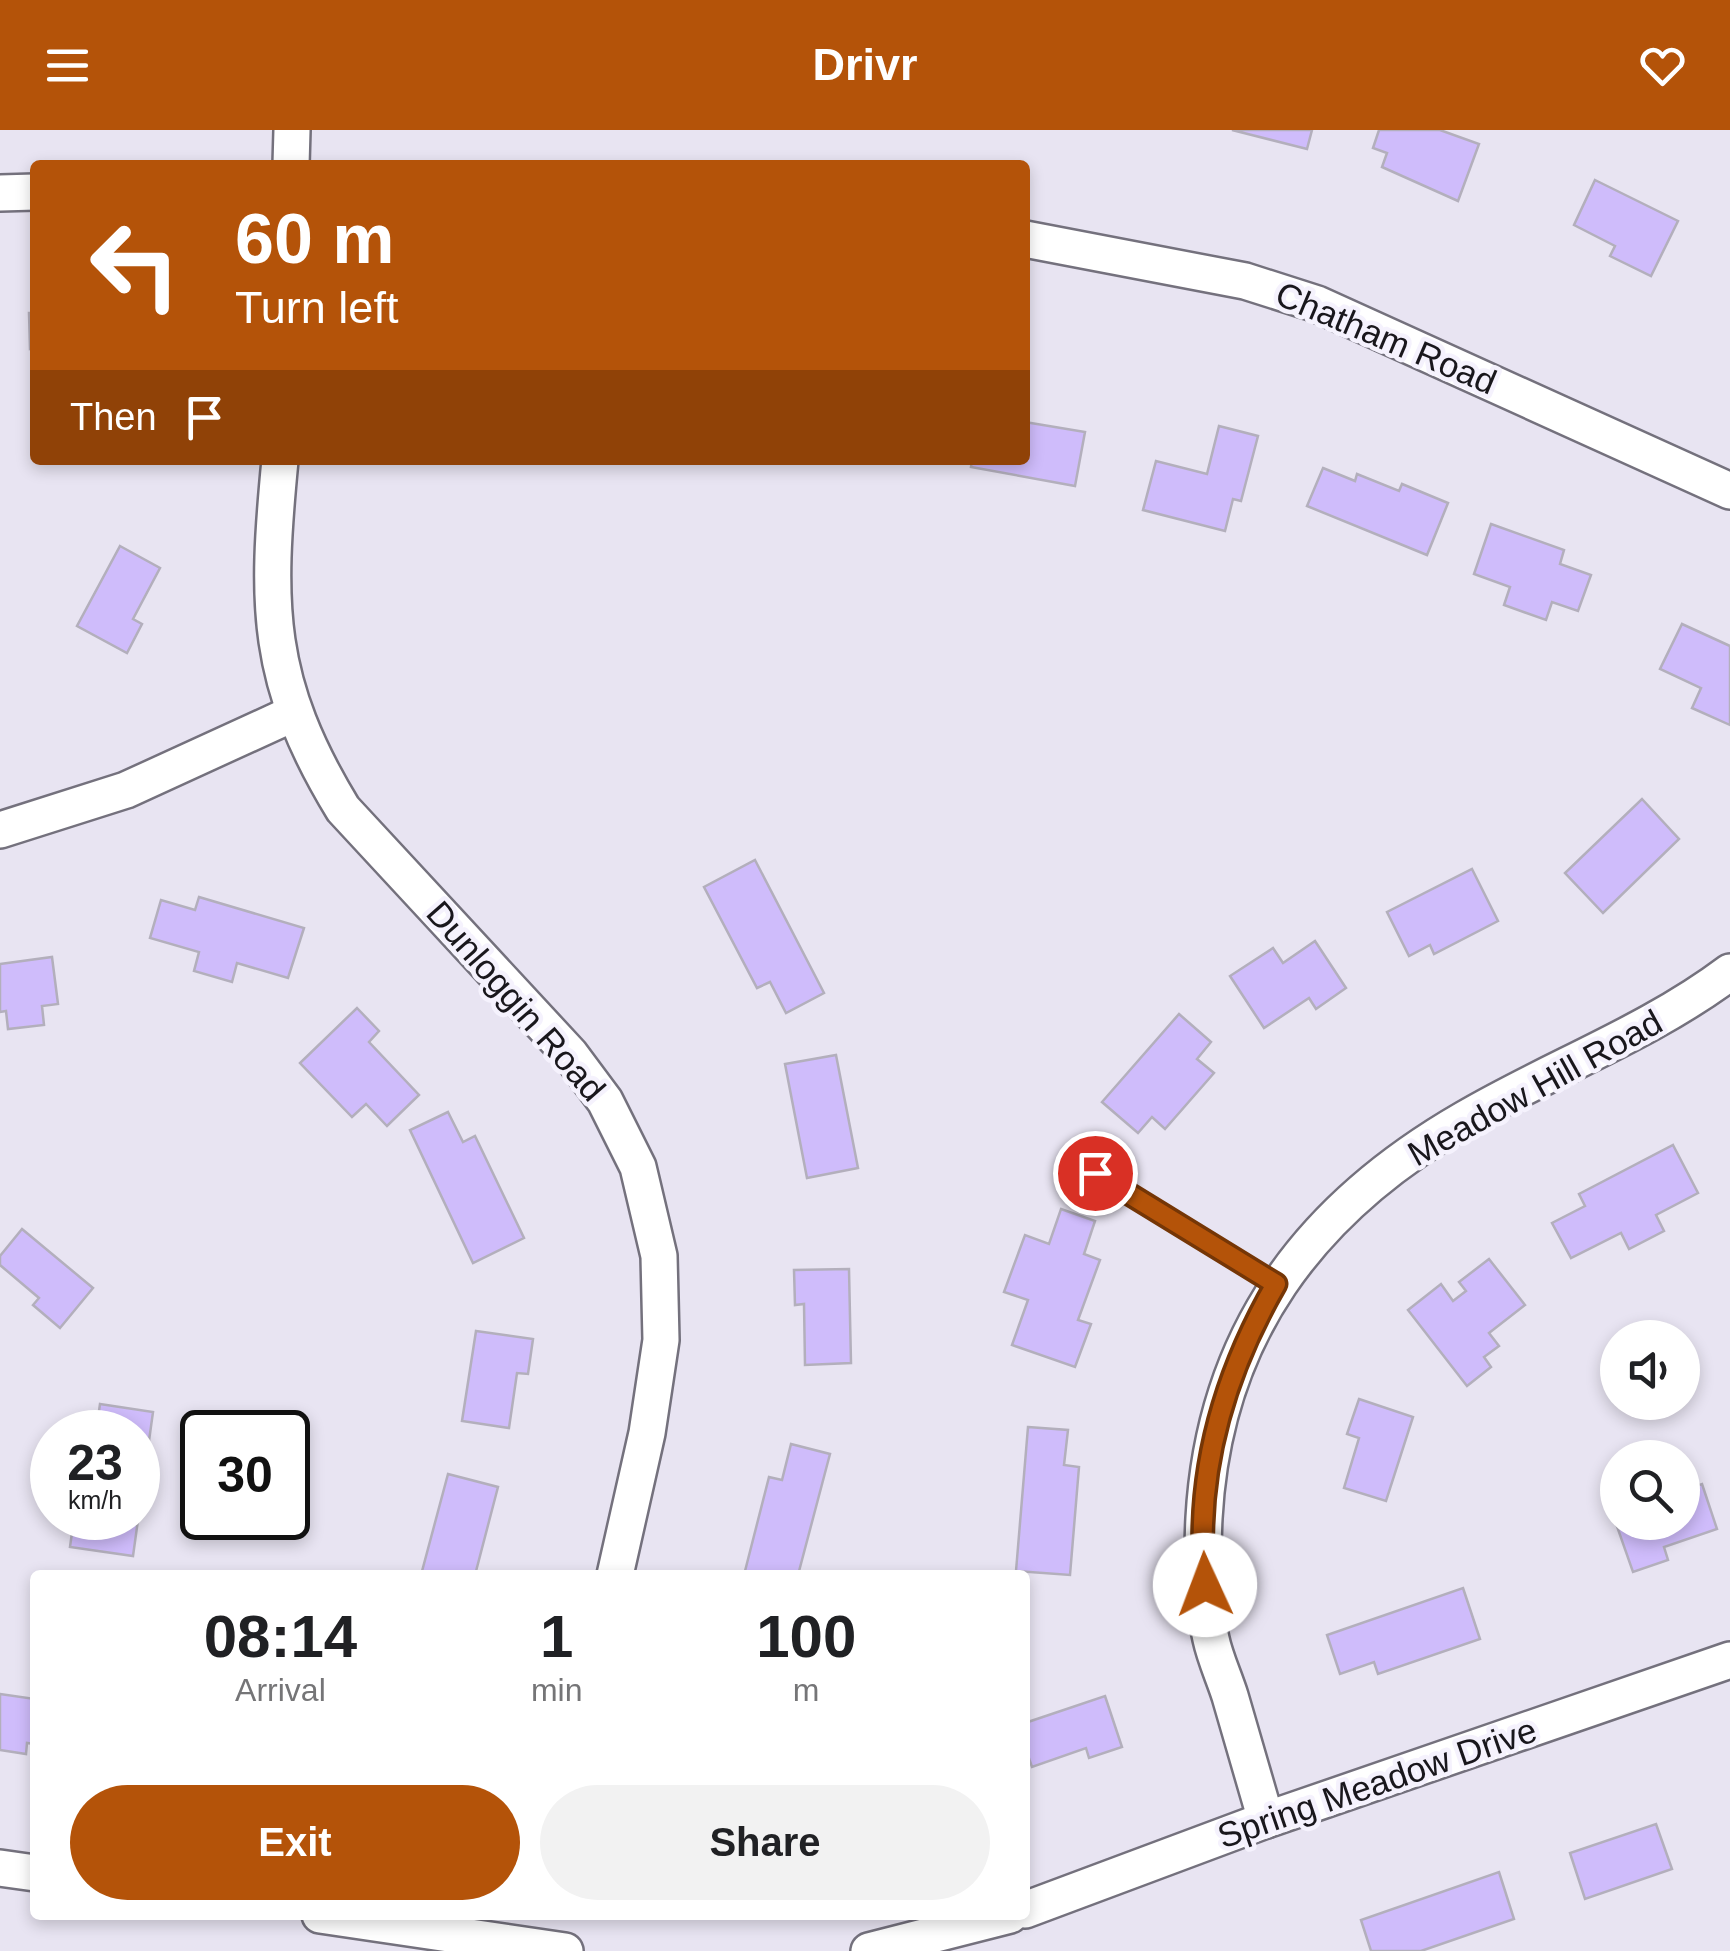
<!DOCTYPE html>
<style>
:root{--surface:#fff;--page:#f2f2f2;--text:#202124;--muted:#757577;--accent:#b45309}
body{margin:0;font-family:Arial,sans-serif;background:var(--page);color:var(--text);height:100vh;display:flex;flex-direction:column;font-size:38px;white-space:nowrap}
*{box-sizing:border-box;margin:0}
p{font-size:32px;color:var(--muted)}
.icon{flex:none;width:55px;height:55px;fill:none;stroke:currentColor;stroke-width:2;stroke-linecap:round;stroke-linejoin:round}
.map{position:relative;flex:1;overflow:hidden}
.side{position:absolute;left:30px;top:1440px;width:1000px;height:350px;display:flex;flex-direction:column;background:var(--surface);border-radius:10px;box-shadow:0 5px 15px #0003}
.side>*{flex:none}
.hud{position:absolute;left:30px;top:30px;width:1000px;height:305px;border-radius:10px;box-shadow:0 5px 15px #0003;background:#b45309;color:#fff;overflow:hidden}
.fabs{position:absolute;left:1600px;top:1190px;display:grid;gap:20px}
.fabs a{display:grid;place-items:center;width:100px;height:100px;border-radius:50%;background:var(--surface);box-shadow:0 5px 15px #0003;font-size:50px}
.speed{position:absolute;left:30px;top:1280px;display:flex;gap:20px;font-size:50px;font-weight:700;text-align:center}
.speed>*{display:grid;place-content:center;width:130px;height:130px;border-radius:50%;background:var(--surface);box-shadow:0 5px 15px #0003;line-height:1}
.speed small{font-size:25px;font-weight:400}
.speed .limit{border:5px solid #111;border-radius:15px;background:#fff;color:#111}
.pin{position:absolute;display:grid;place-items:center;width:85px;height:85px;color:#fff;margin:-42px;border:5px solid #fff;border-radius:50%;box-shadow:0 2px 10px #0007}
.me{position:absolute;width:110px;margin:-55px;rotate:358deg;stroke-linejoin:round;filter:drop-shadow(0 0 8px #0008)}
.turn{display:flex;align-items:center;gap:35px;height:210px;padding:0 40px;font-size:45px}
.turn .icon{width:130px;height:130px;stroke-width:2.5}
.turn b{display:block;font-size:70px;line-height:85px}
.then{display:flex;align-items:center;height:95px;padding:0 40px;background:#0003;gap:20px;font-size:38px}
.eta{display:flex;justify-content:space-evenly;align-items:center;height:170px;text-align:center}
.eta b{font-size:60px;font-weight:700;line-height:70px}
.button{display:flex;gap:20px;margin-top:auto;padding:20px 40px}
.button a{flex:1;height:115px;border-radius:60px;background:var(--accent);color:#fff;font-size:40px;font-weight:700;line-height:115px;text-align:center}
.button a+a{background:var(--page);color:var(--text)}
header{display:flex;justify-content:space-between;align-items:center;height:130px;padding:0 40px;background:var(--accent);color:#fff;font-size:45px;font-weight:700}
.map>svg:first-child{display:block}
</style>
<header><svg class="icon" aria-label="menu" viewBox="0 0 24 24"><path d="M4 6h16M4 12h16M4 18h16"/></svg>Drivr<svg class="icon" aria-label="heart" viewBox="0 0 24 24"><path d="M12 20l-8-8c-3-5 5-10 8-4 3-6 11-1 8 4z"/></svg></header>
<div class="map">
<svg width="1730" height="1821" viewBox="0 0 1730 1821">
<rect width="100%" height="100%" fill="#e8e4f2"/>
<g fill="#cfbcfb" stroke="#b3afbc" stroke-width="2.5">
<polygon points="1232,0 1312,0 1307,19"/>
<polygon points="1379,0 1440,0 1479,14 1458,71 1382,37 1387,23 1373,18"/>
<polygon points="1595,50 1678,91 1651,146 1610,126 1615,116 1574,95"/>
<polygon points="29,183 35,183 35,218 30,219"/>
<polygon points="1025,292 1085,302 1075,356 971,337 972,330 1025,330"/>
<polygon points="1219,296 1258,306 1241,371 1233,369 1225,401 1143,380 1156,331 1207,344"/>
<polygon points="1323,338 1355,351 1357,344 1399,361 1402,354 1448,373 1427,425 1307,376"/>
<polygon points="1491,394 1564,420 1560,434 1591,445 1578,481 1552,472 1546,490 1504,475 1510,457 1474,444"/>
<polygon points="120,416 160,438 133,489 142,494 127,523 77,496"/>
<polygon points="1682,494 1730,516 1730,595 1692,578 1701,558 1660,539"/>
<polygon points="1642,669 1679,709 1603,783 1565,743"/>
<polygon points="755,730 824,863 786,883 770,852 757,858 704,757"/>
<polygon points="1472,739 1498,791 1434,824 1430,815 1409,826 1387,782"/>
<polygon points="199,767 304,798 288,848 237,833 232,852 194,841 199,822 150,808 161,770 195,780"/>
<polygon points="1315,811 1346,858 1316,879 1309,868 1264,898 1230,846 1273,818 1283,833"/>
<polygon points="52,827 58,874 42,876 44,895 8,899 6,881 0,882 0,834"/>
<polygon points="357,878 379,901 369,912 419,965 387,996 366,974 352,987 300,933"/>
<polygon points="1179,884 1211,912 1197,929 1214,943 1165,999 1152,987 1138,1003 1102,972"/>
<polygon points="836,925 858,1038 807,1048 785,934"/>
<polygon points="448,982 463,1012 475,1006 524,1108 473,1133 410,1000"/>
<polygon points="1673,1015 1698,1063 1656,1085 1664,1101 1629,1119 1621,1103 1571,1128 1552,1093 1585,1076 1579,1064"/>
<polygon points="1061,1079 1095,1091 1084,1124 1100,1130 1078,1190 1091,1194 1075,1237 1012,1215 1028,1170 1004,1162 1025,1105 1049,1114"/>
<polygon points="22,1099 93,1158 60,1198 33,1175 39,1168 0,1135 0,1126"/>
<polygon points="1489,1129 1525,1175 1489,1203 1499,1216 1484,1227 1491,1237 1467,1256 1408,1180 1441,1154 1453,1171 1466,1161 1459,1152"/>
<polygon points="849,1139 851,1233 805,1235 804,1174 795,1175 794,1140"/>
<polygon points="476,1201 533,1209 528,1244 517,1243 509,1298 462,1291"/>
<polygon points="1359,1269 1413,1287 1386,1371 1344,1358 1359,1308 1347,1304"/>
<polygon points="100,1274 153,1282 133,1426 70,1417 74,1388 138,1388 138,1302 96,1302"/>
<polygon points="1028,1297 1068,1300 1064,1335 1079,1337 1070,1445 1016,1441"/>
<polygon points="791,1314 830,1324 798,1445 744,1445 769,1347 782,1350"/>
<polygon points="448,1344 498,1357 475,1445 421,1445"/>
<polygon points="1702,1354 1717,1399 1664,1417 1668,1430 1633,1442 1613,1385 1618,1384 1618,1392 1682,1392 1682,1361"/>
<polygon points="1463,1458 1480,1509 1378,1544 1374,1532 1340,1544 1327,1505"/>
<polygon points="0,1564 35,1569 35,1614 27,1613 26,1624 0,1620"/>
<polygon points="1105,1566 1122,1617 1089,1628 1086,1618 1032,1637 1025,1617 1025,1593"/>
<polygon points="1656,1694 1672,1739 1585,1769 1570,1723"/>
<polygon points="1499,1742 1514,1789 1421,1821 1371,1821 1361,1790"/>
</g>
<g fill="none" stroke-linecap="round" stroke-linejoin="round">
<defs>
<polyline id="service" points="1085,1037 1277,1154"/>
<g id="minor">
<polyline points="291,35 292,0"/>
<polyline points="0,63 35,62"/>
<polyline points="1025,109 1245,151 1317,174 1730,361"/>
<path d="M 280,330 C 266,475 265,551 343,679 L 570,924 L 605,971 L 638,1037 L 659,1126 L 661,1210 L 647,1303 L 615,1445"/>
<polyline points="0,700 126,660 292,584"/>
<path d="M 1266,1690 C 1254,1649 1242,1608 1230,1566 C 1224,1547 1215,1528 1211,1509 C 1202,1470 1202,1427 1204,1388 C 1214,1205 1309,1079 1465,989 C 1552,938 1649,903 1730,842"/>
<polyline points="0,1738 35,1743"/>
<polyline points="1025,1780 1266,1690 1730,1530"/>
<polyline points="320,1785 565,1821"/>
<polyline points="869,1821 1010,1785"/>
</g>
</defs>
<use href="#service" stroke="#74717d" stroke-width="22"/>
<use href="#minor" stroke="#74717d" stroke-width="40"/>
<use href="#service" stroke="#fff" stroke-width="18"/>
<use href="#minor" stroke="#fff" stroke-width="35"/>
</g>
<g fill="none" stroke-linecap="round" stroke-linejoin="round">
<defs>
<path id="route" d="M 1095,1043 L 1276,1154 C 1223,1246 1194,1347 1205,1455"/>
</defs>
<use href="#route" stroke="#753606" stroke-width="25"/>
<use href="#route" stroke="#b45309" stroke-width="18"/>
</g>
<g text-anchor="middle" stroke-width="9" stroke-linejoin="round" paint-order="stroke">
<g font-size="35" fill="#19171c" stroke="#f5f2fd">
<text transform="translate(1386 208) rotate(23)" y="12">Chatham Road</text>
<text transform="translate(516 871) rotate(49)" y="12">Dunloggin Road</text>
<text transform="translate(1535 958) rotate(-29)" y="12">Meadow Hill Road</text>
<text transform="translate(1377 1653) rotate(-19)" y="12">Spring Meadow Drive</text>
</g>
</g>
</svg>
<div class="fabs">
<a><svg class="icon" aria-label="sound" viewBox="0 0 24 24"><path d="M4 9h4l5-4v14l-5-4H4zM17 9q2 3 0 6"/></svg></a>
<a><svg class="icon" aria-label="search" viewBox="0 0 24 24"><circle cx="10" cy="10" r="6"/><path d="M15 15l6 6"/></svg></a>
</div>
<div class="speed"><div>23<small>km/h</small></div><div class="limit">30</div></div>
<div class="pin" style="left:1095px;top:1043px;background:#d93025"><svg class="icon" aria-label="arrive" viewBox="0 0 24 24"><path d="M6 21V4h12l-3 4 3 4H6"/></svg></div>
<svg class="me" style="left:1205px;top:1455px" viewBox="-20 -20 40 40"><circle r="19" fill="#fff"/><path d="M0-13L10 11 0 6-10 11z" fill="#b45309"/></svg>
<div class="hud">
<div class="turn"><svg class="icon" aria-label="left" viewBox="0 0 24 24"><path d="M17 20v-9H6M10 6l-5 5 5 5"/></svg><div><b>60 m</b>Turn left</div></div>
<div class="then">Then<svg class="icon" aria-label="arrive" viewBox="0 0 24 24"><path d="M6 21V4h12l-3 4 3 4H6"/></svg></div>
</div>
<section class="side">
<div class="eta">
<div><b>08:14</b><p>Arrival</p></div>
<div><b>1</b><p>min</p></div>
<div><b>100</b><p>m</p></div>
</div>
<div class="button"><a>Exit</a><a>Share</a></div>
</section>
</div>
